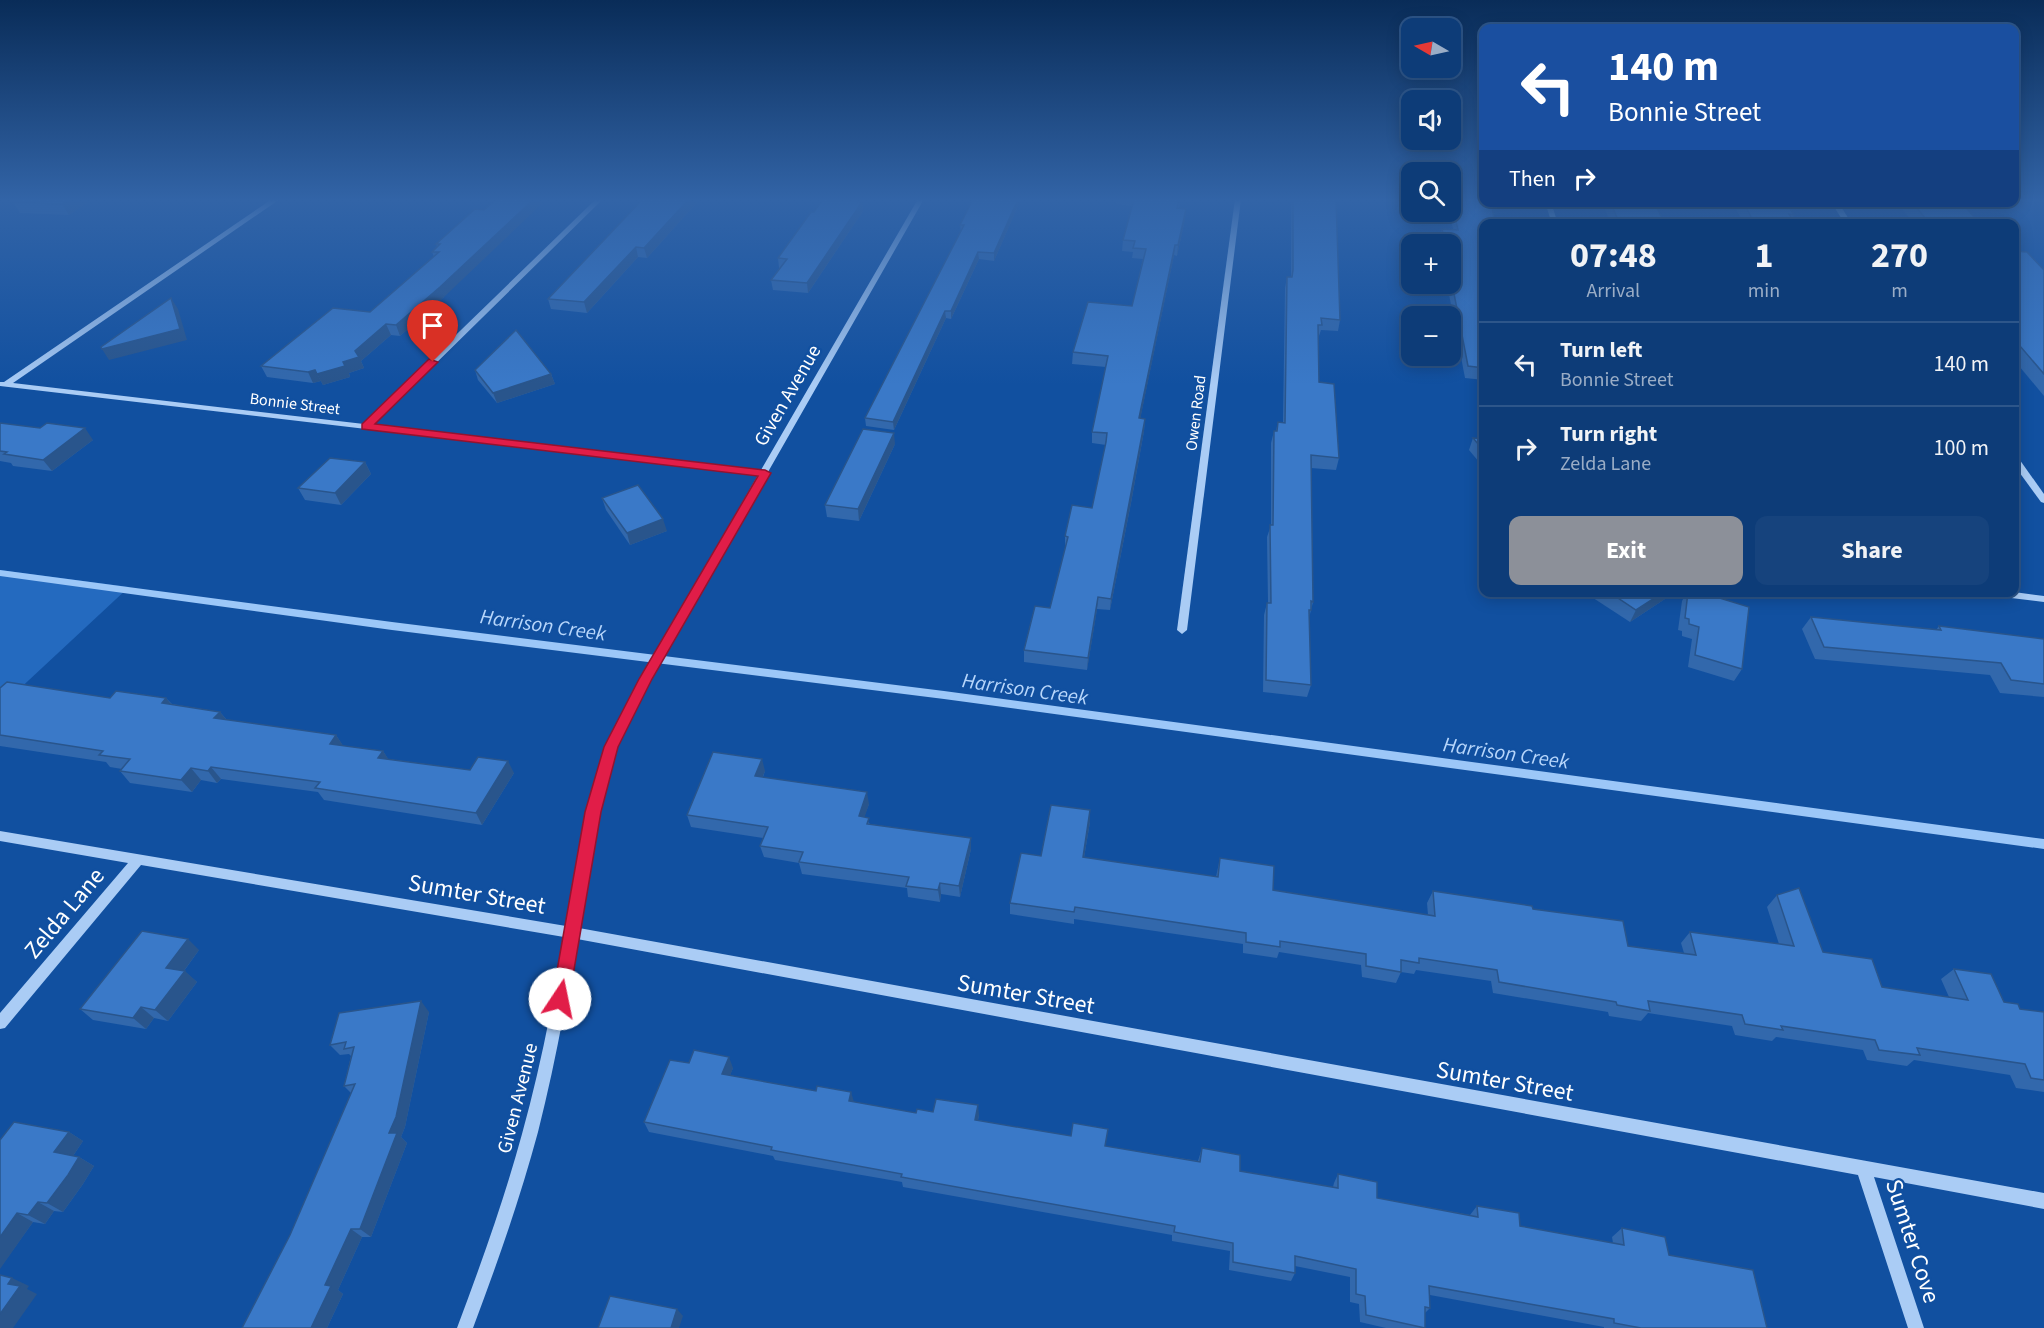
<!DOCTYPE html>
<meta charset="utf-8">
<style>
:root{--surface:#0d3c78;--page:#16437d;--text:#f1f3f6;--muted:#9aadc6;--line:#2d568a;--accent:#8c9099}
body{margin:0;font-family:"Source Sans 3",sans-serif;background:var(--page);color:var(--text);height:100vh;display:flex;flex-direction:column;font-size:22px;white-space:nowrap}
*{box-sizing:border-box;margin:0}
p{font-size:20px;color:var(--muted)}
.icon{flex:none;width:33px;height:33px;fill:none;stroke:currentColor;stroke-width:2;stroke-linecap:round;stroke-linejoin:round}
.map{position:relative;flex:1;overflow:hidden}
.details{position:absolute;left:1479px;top:219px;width:540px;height:378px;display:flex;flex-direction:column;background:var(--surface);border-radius:12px;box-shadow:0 3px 15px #0003,0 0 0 2px var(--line)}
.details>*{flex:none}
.hud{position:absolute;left:1479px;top:24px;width:540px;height:183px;border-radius:12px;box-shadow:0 3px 15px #0003,0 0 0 2px var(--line);background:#1a4fa0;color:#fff;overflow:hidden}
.needle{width:39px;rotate:279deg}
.tools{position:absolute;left:1401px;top:18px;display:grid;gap:12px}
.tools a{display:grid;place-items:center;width:60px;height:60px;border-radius:12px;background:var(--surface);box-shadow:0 3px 15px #0003,0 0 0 2px var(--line);font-size:30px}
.pin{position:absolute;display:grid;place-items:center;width:51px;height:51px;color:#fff;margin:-62px -26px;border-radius:50% 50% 50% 0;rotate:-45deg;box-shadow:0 0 6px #0007}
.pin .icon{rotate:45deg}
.me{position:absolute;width:66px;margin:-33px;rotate:11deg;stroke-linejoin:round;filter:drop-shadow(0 0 4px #0008)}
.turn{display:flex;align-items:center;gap:21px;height:126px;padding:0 30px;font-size:27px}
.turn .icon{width:78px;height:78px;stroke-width:2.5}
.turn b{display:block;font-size:42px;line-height:51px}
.then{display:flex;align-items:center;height:57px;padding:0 30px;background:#0003;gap:12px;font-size:22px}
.eta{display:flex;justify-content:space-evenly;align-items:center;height:102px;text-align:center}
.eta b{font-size:36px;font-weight:700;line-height:42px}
.button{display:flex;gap:12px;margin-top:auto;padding:12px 30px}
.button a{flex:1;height:69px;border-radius:12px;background:var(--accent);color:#fff;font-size:24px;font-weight:700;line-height:69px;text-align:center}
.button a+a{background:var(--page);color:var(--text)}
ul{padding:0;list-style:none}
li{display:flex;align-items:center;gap:18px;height:84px;padding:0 30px;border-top:2px solid var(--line)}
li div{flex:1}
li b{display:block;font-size:22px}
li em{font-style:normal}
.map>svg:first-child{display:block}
</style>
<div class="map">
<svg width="2044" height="1328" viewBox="0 0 2044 1328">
<rect width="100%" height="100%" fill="#1150a0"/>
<polygon fill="#246abf" points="0,570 129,587 0,707"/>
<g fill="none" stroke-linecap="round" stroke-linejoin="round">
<polygon fill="#9cc7f8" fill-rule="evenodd" points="0,570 392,622 944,691 2044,839 2044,849 944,699 392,630 0,576"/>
<g fill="#aaccf5" fill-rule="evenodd">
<path d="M 272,199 L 280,199 L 13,383 L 364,424 L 596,199 L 603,199 L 373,425 L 761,470 L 918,199 L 924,199 L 768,472 L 769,473 L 766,475 L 641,697 L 617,747 L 599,812 L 579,928 L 2044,1193 L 2044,1209 L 1874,1177 L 1924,1328 L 1908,1328 L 1858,1175 L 577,939 C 566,1004 554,1069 538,1132 C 520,1199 497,1264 473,1328 L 457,1328 C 481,1264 504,1200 522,1134 C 540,1069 553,1003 564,937 L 141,865 L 5,1028 L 0,1029 L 0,1013 L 128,863 L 0,841 L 0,831 L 566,926 L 587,812 L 605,747 L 631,697 L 758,475 L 0,386 L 0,382 L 4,382 Z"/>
<polygon points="1235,199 1241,199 1187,630 1182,634 1177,630"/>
<polygon points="1545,202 1551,202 1558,224 1552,224"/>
<polygon points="1831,202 1838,202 1852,224 1845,224"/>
<polygon points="2014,456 2017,456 2044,494 2044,503 2041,502 2014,465"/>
<polygon points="1981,592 2014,592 2044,596 2044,602 1986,595"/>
</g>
</g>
<g fill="#3268ac">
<polygon points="92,199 69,215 20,213 13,202"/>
<polygon points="643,199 700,199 647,258 638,257 587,313 551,309 548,299"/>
<polygon points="973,199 1021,199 994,261 979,259 951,319 946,318 894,430 866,426 865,418 961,232 960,225"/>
<polygon points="1116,199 1181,199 1179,208 1186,209 1185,219 1177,256 1174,255 1140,419 1145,419 1144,431 1131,503 1110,610 1097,609 1087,670 1024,662 1024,650 1050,608 1065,548 1065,536 1092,508 1106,445 1092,443 1092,432 1106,367 1072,364 1073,352 1132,306 1143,259 1132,258 1133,252 1122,251 1123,240 1132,206 1116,204"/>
<polygon points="1291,199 1336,199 1340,320 1338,331 1321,330 1319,336 1319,382 1339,458 1336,470 1311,468 1313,602 1309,618 1311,685 1307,697 1263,692 1264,615 1267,603 1268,603 1267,537 1271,525 1271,443 1274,431 1276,431 1278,422 1283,422 1285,288 1287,277 1291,277"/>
<polygon points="1450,199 1484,199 1484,380 1465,378 1447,284 1450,284 1450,244 1440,244 1439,239 1442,229 1453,229 1449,212 1450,212"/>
<polygon points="862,202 863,211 808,293 773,290 771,280 780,268 779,268 778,258 814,212"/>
<polygon points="1602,202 1654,202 1665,224 1611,224"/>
<polygon points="1732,202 1786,202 1794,215 1792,219 1795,224 1744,224"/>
<polygon points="1897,202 1961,202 1980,224 1914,224"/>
<polygon points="475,209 444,297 400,336 391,335 361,361 364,368 349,373 350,377 323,385 321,381 313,383 267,377 261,366 370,312 434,257 432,252 437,246 436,244"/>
<polygon points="2014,251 2044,270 2044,396 2014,360"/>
<polygon points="475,370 551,374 555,384 497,403 478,380"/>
<polygon points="0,423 93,440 52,471 13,466 11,463 0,461"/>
<polygon points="1473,438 1484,439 1484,468 1469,450"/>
<polygon points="895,444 859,521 827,517 825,505"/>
<polygon points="365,462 371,474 341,505 305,500 298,488"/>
<polygon points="602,498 667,531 630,545 606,510"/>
<polygon points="1584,592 1671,592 1668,597 1630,622"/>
<polygon points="1687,592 1700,592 1742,669 1734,681 1688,667 1692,639 1682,636 1682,631 1678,630 1682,601"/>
<polygon points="1811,617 1936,630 1939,626 2044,639 2044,697 2000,693 1990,675 1815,659 1802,629"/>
<polygon points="0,688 110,698 166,698 172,704 220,712 227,720 336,735 343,746 383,751 388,759 470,770 514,773 482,825 324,800 318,792 221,779 217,783 201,780 192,792 130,783 120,771 122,769 110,767 106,762 0,746"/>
<polygon points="765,771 763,777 869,804 864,817 870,824 971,838 971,849 960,897 941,894 940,902 908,897 907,888 802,874 799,863 764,857 760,846 763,838 691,827 687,815"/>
<polygon points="1090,822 1084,858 1216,877 1220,858 1273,890 1428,915 1427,903 1433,891 1533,909 1628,946 1684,953 1681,943 1690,932 1779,944 1767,907 1777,895 1823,952 1882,987 1949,997 1941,979 1954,969 2004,1002 2020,1009 2044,1012 2044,1092 2016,1088 2010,1075 1914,1060 1907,1066 1867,1060 1863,1050 1776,1037 1772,1041 1735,1035 1732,1026 1648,1013 1641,1021 1609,1016 1608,1012 1493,993 1491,981 1416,970 1414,974 1401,972 1396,983 1362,977 1361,965 1279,952 1277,958 1243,953 1243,944 1074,919 1074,924 1010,914 1010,903 1041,856"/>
<polygon points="199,950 184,971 197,982 168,1021 154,1018 146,1029 93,1020 80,1009"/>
<polygon points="429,1012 405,1127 401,1137 407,1143 371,1237 362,1237 338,1290 343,1294 327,1328 242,1328 290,1235 351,1093 344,1086 351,1056 349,1054 340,1055 330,1045"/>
<polygon points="689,1063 733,1068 730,1075 854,1102 916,1113 933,1112 979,1115 978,1120 1105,1146 1198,1161 1202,1148 1240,1171 1333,1187 1334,1183 1338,1174 1377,1198 1470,1215 1477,1206 1520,1226 1613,1243 1612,1237 1622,1228 1669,1255 1767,1328 1604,1328 1604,1327 1430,1295 1430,1308 1425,1313 1425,1328 1386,1328 1360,1322 1359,1304 1350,1302 1350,1277 1295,1266 1295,1273 1291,1281 1229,1270 1230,1251 1172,1241 1172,1235 903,1187 902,1182 775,1160 773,1156 649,1132 644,1122"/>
<polygon points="14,1122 69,1132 83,1141 73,1156 79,1157 94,1166 83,1184 63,1212 54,1211 45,1224 33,1222 0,1268"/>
</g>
<g fill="#29558c">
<polygon points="70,199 92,199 69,215 62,204"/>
<polygon points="534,199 547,199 444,297 400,336 396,325"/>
<polygon points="689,199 700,199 647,258 644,248"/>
<polygon points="1018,199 1021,199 994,261 994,253"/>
<polygon points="862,202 863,211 808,293 807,283"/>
<polygon points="1186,209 1185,219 1177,256 1178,245"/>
<polygon points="1175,245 1174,255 1138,430 1139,418"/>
<polygon points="636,247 638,257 587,313 584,302"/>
<polygon points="978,252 979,259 951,319 951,311"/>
<polygon points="171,298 178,309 187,340 109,360 102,349"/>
<polygon points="945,311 946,318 894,430 893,422"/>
<polygon points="386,324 391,335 361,361 364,368 349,373 350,377 323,385 317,374 343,362"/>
<polygon points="315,370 321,381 313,383 308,372"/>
<polygon points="551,374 555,384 497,403 493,393"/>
<polygon points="1145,419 1144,431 1131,503 1110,610 1111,599"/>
<polygon points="85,428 93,440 52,471 43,460"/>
<polygon points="894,433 895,444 859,521 858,509"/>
<polygon points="365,462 371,474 341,505 335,493"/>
<polygon points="663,519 667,531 630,545 627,533"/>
<polygon points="1664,592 1671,592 1668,597 1630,622 1636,610"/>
<polygon points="1098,597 1097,609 1087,670 1088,658"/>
<polygon points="166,698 176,710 162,703"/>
<polygon points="220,712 230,724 214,718"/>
<polygon points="336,735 344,747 330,744"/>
<polygon points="383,751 391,763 378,758"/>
<polygon points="762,759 765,771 758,788 755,776"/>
<polygon points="508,761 514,773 482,825 476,813"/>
<polygon points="211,767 221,779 217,783 208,771"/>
<polygon points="191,768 201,780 192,792 181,780"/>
<polygon points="867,792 869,804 861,828 859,816"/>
<polygon points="1090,810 1090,822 1082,869 1083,857"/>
<polygon points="971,838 971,849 960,897 959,886"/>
<polygon points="940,883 941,894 940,902 938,890"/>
<polygon points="188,939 199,950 178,979 166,968"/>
<polygon points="185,971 197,982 168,1021 155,1010"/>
<polygon points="421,1001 429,1012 405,1127 401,1137 407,1143 371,1237 360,1229 389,1133"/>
<polygon points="141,1007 154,1018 146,1029 133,1018"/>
<polygon points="729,1057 733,1068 727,1084 722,1074"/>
<polygon points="851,1092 854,1102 849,1101"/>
<polygon points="978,1105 979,1115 976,1130 975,1120"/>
<polygon points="69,1132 83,1141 69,1162 54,1152"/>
<polygon points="79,1157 94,1166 83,1184 63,1212 47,1203"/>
<polygon points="38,1202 54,1211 45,1224 28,1215"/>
<polygon points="17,1213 33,1222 0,1269 0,1237"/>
<polygon points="351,1229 362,1237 338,1290 343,1294 327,1328 311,1328 325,1285"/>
<polygon points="12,1278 29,1286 27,1289 37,1294 13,1328 0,1328 0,1314 8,1284"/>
<polygon points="677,1309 683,1316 679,1328 671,1328"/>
</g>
<g fill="#3a79c8" stroke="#29558c" stroke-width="1.5">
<polygon points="16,199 70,199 62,204 13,202"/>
<polygon points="496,199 534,199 440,287 396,325 386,324 355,351 359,357 343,362 345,366 317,374 315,370 308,372 261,366 333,308 370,312 439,252 432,252 440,244 436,244 475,209 484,210"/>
<polygon points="643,199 689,199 644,248 636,247 584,302 548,299"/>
<polygon points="823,199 862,202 807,283 771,280 787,259 778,258 811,212 814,212"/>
<polygon points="973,199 1018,199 994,253 978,252 951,311 945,311 893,422 865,418 964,225 960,225"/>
<polygon points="1134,199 1179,199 1177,208 1186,209 1178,245 1175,245 1139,418 1145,419 1111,599 1098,597 1088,658 1024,650 1035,606 1050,608 1068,537 1065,536 1072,505 1092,508 1106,442 1107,433 1092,432 1108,356 1073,352 1088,302 1132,306 1146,249 1133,248 1135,241 1123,240"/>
<polygon points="1293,199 1336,199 1340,320 1321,318 1322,325 1318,325 1319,382 1334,384 1339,458 1311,455 1313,602 1311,601 1311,610 1309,610 1311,685 1266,680 1267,603 1271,603 1270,525 1273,525 1274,431 1277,431 1278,422 1285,423 1287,277 1292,277 1293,270"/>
<polygon points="1451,199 1484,199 1484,202 1491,202 1495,224 1484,224 1484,368 1468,366 1450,273 1450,244 1445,244 1442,229 1458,230"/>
<polygon points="1610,202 1654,202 1665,224 1620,224"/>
<polygon points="1743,202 1786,202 1794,215 1789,214 1795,224 1755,224"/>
<polygon points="1912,202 1961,202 1980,224 1930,224"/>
<polygon points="2014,251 2027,252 2044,270 2044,374 2014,339"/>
<polygon points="171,298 180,329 102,349 101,347"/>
<polygon points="516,330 551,374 493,393 475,370"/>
<polygon points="0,423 40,428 47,423 85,428 43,460 4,454 7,452 0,451"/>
<polygon points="863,429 894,433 858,509 825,505"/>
<polygon points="1473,438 1484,439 1484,451"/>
<polygon points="330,458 365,462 335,493 298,488"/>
<polygon points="638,485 663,519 627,533 602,498"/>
<polygon points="1609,592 1664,592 1636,610"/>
<polygon points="1688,592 1700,592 1749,607 1742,669 1695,655 1699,627 1689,624 1689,619 1685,618"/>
<polygon points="1811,617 1941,630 1939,626 2044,639 2044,684 2011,680 2001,663 1824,647"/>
<polygon points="7,682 110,698 116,691 166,698 162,703 220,712 214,718 336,735 330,744 383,751 378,758 470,770 478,757 508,761 476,813 315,788 320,782 211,767 208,771 191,768 181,780 120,771 130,759 99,755 103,751 0,735 0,688"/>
<polygon points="713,752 762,759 755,776 867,792 859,816 869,818 867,824 971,838 959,886 940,883 938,890 906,886 909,877 799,862 803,852 760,846 768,827 687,815"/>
<polygon points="1051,805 1090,810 1083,857 1218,877 1220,858 1274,866 1273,890 1435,916 1433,891 1532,906 1533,909 1623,921 1628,946 1696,955 1690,932 1794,946 1777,895 1799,888 1823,952 1872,959 1882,987 1968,1000 1954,969 1991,974 2004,1002 2018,1004 2020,1009 2044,1012 2044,1080 2031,1078 2025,1064 1917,1048 1920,1055 1879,1050 1875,1040 1781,1026 1783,1030 1745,1024 1742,1015 1648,1001 1650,1011 1617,1005 1616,1002 1499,982 1497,970 1419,958 1419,963 1401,960 1401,972 1366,966 1366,954 1280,941 1280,947 1246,942 1246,933 1075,907 1074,912 1010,903 1021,853 1041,856"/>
<polygon points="142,931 188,939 166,968 185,971 155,1010 141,1007 133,1018 80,1009"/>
<polygon points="421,1001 396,1117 389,1133 397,1133 360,1229 351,1229 325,1285 331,1286 311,1328 242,1328 290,1235 355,1084 344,1086 354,1047 344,1049 346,1042 330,1045 339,1013"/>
<polygon points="694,1050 729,1057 722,1074 816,1091 817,1086 851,1092 849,1101 916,1113 917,1109 933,1112 936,1099 978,1105 975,1120 1071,1136 1073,1123 1108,1129 1105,1146 1200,1162 1202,1148 1240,1155 1240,1171 1338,1188 1338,1174 1377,1182 1377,1198 1478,1217 1477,1206 1519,1213 1520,1226 1624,1245 1622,1228 1665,1237 1669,1255 1753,1270 1767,1328 1641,1328 1614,1323 1614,1319 1429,1286 1430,1308 1425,1307 1425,1328 1366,1315 1365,1296 1356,1294 1356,1269 1295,1256 1295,1273 1233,1262 1233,1243 1174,1232 1175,1226 901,1177 902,1174 771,1150 772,1147 644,1122 670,1060 689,1063"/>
<polygon points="14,1122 69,1132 54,1152 79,1157 68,1175 47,1203 38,1202 28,1215 17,1213 0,1237 0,1140"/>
<polygon points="0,1275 12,1278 8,1284 20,1286 0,1314"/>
<polygon points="610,1296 677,1309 671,1328 598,1328"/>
</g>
<linearGradient id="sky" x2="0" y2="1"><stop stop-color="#092c58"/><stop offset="0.52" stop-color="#3264a7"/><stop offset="1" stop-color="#3264a7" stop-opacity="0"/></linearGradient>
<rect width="2044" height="385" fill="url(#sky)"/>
<polygon fill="#e11d48" stroke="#92132f" stroke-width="1.5" points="429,359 438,362 375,424 765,470 771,473 652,679 618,747 601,812 569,999 567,1005 560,1008 554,1005 552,999 585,812 604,747 639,679 758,476 362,429 362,424"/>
<g text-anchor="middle" stroke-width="4.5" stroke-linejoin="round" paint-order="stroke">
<g font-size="16" fill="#fff" stroke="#1150a0">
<text transform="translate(295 403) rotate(7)" y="6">Bonnie Street</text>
<text transform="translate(1195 413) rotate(-83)" y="6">Owen Road</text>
</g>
<g font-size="20" fill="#fff" stroke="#1150a0">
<text transform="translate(787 395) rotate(-60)" y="7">Given Avenue</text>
<text transform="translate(517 1098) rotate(-76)" y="7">Given Avenue</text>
</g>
<g font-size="21" font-style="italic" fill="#b7d6fb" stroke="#1150a0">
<text transform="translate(543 625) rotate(8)" y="7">Harrison Creek</text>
<text transform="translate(1025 689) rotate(8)" y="7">Harrison Creek</text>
<text transform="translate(1506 753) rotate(8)" y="7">Harrison Creek</text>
</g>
<g font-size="24" fill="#fff" stroke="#1150a0">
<text transform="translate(477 894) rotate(10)" y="8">Sumter Street</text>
<text transform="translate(64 913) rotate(-50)" y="8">Zelda Lane</text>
<text transform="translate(1026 994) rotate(10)" y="8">Sumter Street</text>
<text transform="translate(1505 1081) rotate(10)" y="8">Sumter Street</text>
<text transform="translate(1913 1241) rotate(72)" y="8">Sumter Cove</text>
</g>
</g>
</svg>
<div class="tools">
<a><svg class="needle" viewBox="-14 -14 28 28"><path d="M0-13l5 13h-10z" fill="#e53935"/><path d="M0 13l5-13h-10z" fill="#9aadc6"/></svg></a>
<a><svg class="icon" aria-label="sound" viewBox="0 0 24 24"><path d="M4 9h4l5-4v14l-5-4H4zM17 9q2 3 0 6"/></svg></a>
<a><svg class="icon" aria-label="search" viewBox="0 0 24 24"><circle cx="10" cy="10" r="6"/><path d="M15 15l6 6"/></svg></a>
<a>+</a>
<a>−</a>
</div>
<div class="pin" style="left:433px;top:362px;background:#d93025"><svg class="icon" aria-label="arrive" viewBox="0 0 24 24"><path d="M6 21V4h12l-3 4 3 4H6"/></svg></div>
<svg class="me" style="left:560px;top:999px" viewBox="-20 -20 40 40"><circle r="19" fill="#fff"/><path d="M0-13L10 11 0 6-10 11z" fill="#e11d48"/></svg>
<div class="hud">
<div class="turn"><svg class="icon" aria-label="left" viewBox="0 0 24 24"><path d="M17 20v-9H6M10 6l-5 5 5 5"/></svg><div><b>140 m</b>Bonnie Street</div></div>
<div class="then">Then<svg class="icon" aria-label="right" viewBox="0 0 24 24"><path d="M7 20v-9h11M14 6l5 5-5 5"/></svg></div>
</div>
<section class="details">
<div class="eta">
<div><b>07:48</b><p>Arrival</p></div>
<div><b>1</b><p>min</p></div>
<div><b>270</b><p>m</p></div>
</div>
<ul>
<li><svg class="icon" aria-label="left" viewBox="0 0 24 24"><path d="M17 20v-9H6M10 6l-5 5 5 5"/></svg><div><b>Turn left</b><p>Bonnie Street</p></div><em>140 m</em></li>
<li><svg class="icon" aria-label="right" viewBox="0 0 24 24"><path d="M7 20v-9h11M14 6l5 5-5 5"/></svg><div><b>Turn right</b><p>Zelda Lane</p></div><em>100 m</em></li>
</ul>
<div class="button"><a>Exit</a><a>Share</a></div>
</section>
</div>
